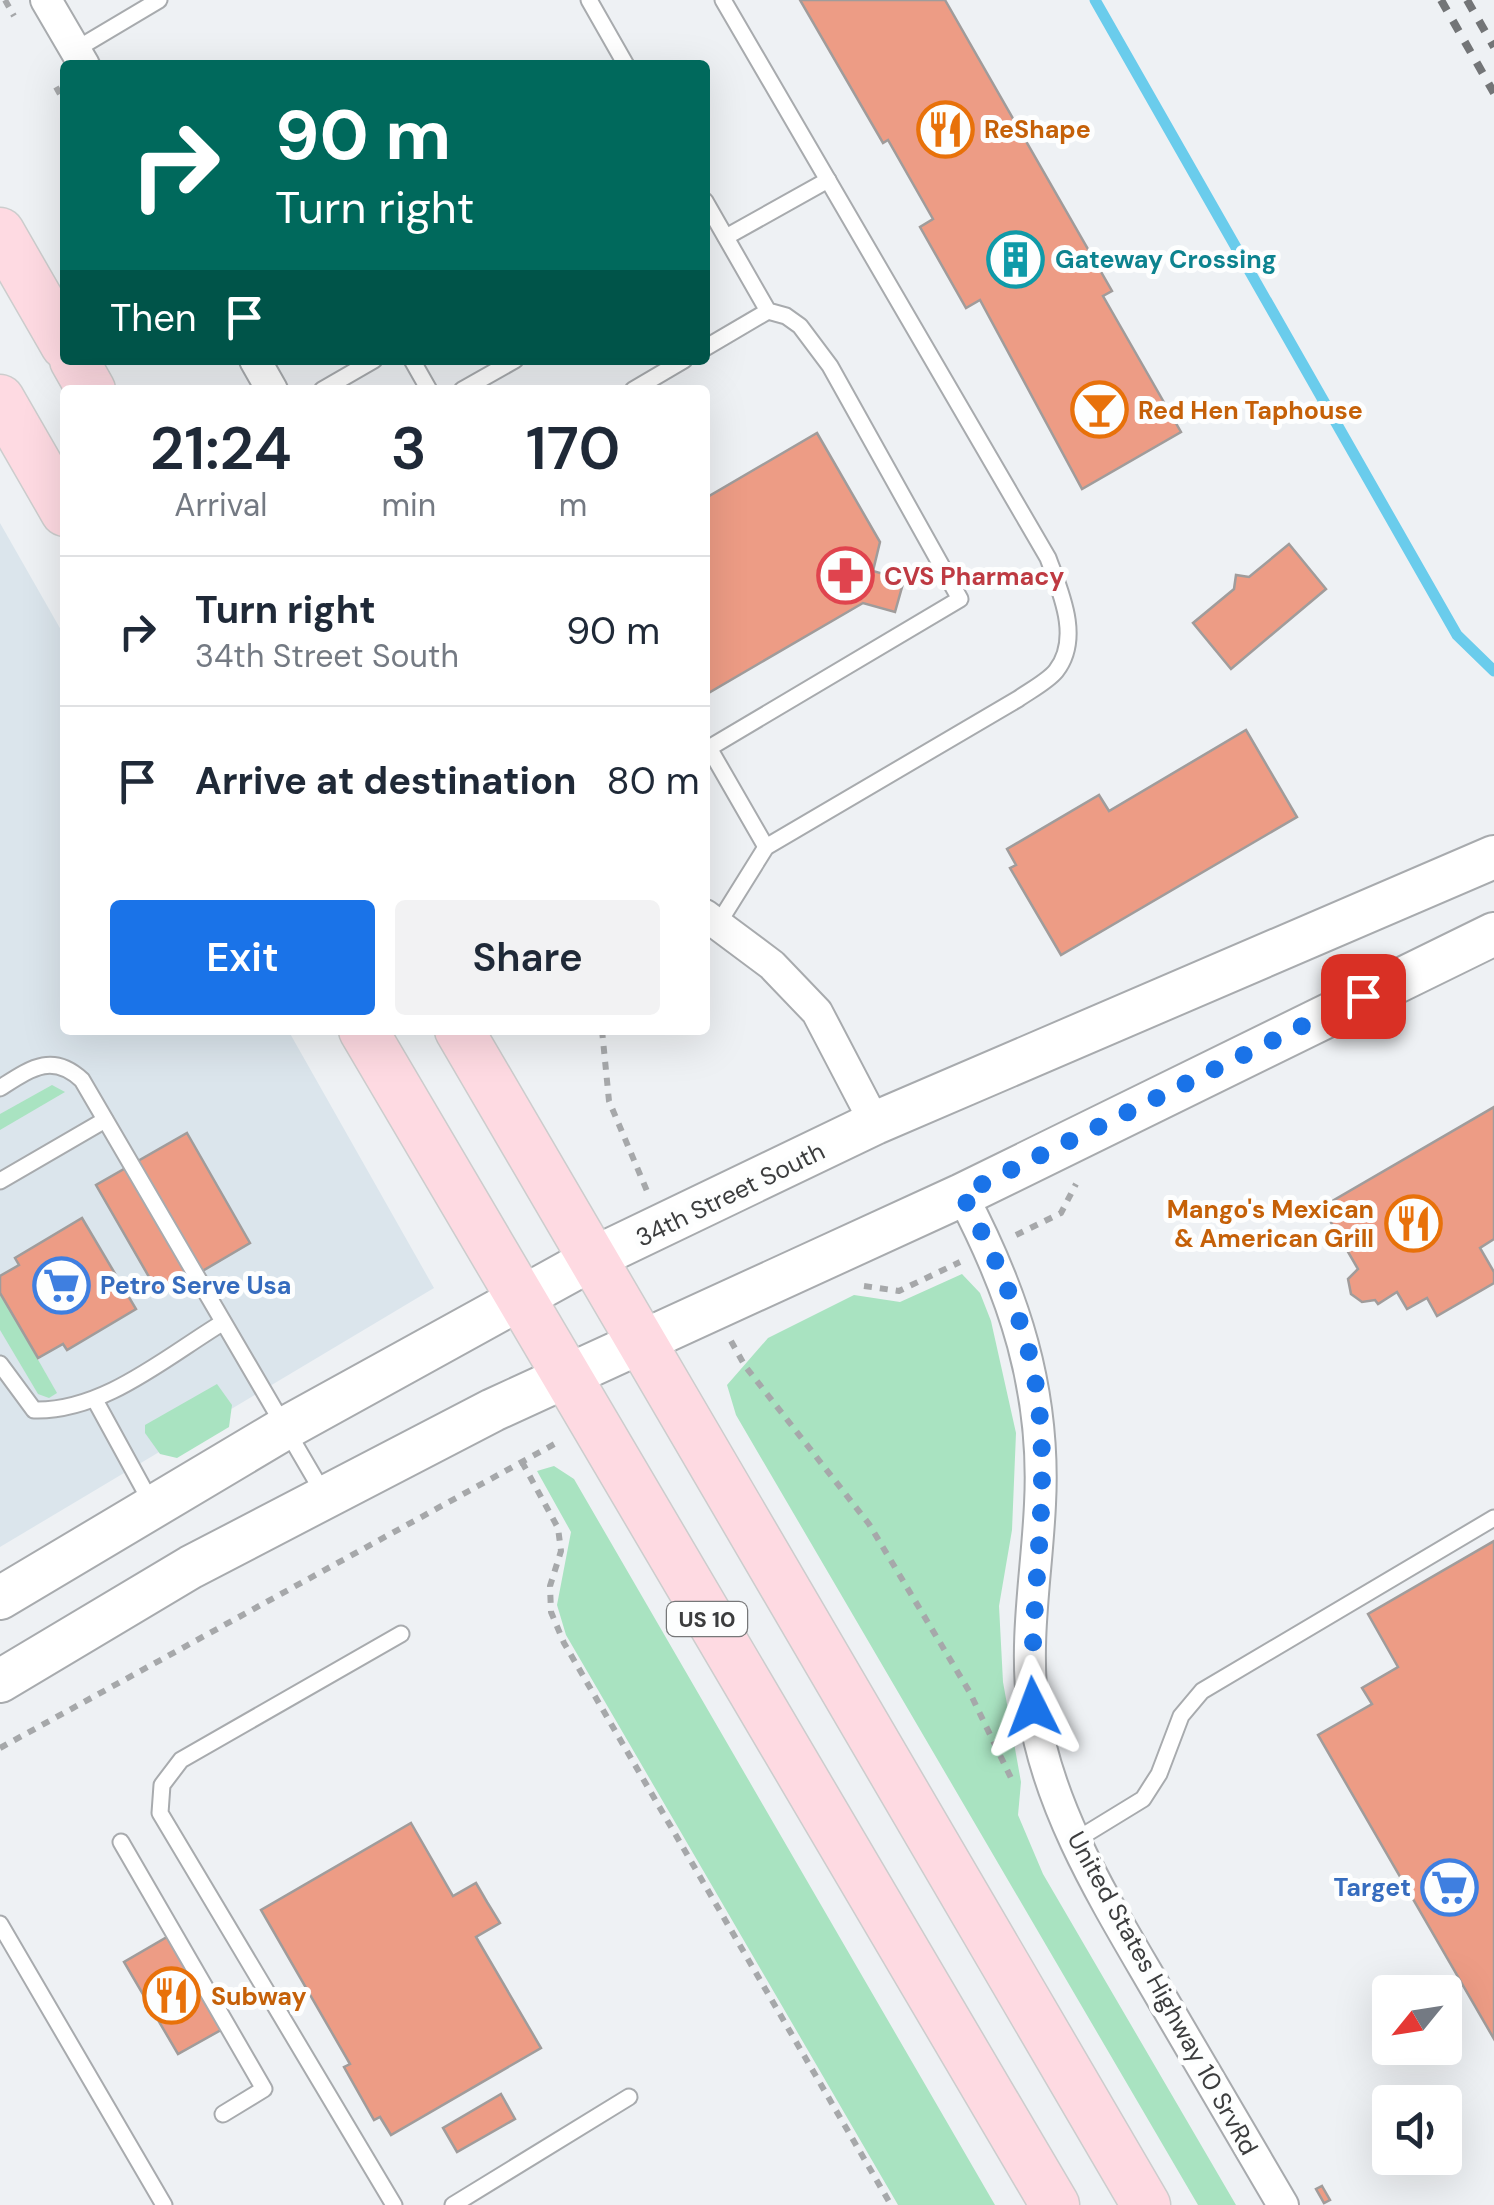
<!DOCTYPE html>
<style>
:root{--surface:#fff;--page:#f2f2f3;--text:#1f2937;--muted:#747a83;--line:#e0e1e3;--accent:#1a73e8}
body{margin:0;font-family:"DM Sans",sans-serif;background:var(--page);color:var(--text);height:100vh;display:flex;flex-direction:column;font-size:38px;white-space:nowrap}
*{box-sizing:border-box;margin:0}
p{font-size:32px;color:var(--muted)}
.icon{flex:none;width:55px;height:55px;fill:none;stroke:currentColor;stroke-width:2;stroke-linecap:round;stroke-linejoin:round}
.map{position:relative;flex:1;overflow:hidden}
.panel{position:absolute;left:60px;top:385px;width:650px;height:650px;display:flex;flex-direction:column;background:var(--surface);border-radius:10px;box-shadow:0 10px 40px #0002}
.panel>*{flex:none}
.top-card{position:absolute;left:60px;top:60px;width:650px;height:305px;border-radius:10px;box-shadow:0 10px 40px #0002;background:#00695c;color:#fff;overflow:hidden}
.needle{width:65px;rotate:240deg}
.controls{position:absolute;left:1372px;top:1975px;display:grid;gap:20px}
.controls a{display:grid;place-items:center;width:90px;height:90px;border-radius:10px;background:var(--surface);box-shadow:0 10px 40px #0002;font-size:50px}
.pin{position:absolute;display:grid;place-items:center;width:85px;height:85px;color:#fff;margin:-42px;border-radius:20px;box-shadow:0 5px 15px #0006}
.me{position:absolute;width:110px;margin:-55px;rotate:357deg;stroke-linejoin:round;filter:drop-shadow(0 0 8px #0008)}
.turn{display:flex;align-items:center;gap:35px;height:210px;padding:0 50px;font-size:45px}
.turn .icon{width:130px;height:130px;stroke-width:2.5}
.turn b{display:block;font-size:70px;line-height:85px}
.then{display:flex;align-items:center;height:95px;padding:0 50px;background:#0003;gap:20px;font-size:38px}
.eta{display:flex;justify-content:space-evenly;align-items:center;height:170px;text-align:center}
.eta b{font-size:60px;font-weight:600;line-height:70px}
.action{display:flex;gap:20px;margin-top:auto;padding:20px 50px}
.action a{flex:1;height:115px;border-radius:10px;background:var(--accent);color:#fff;font-size:40px;font-weight:600;line-height:115px;text-align:center}
.action a+a{background:var(--page);color:var(--text)}
ul{padding:0;list-style:none}
li{display:flex;align-items:center;gap:30px;height:150px;padding:0 50px;border-top:2px solid var(--line)}
li div{flex:1}
li b{display:block;font-size:38px}
li em{font-style:normal}
.map>svg:first-child{display:block}
</style>
<div class="map">
<svg width="1494" height="2205" viewBox="0 0 1494 2205">
<rect width="100%" height="100%" fill="#eef1f4"/>
<polygon fill="#dbe5ec" points="0,523 65,637 65,1030 288,1030 434,1288 0,1547"/>
<g fill="#a9e3c1">
<polygon points="52,1085 65,1092 0,1130 0,1114"/>
<polygon points="962,1274 980,1293 991,1321 1016,1433 1012,1530 999,1606 1003,1682 1021,1782 1018,1815 1043,1874 1236,2205 1198,2205 736,1415 727,1385 768,1338 854,1295 900,1302"/>
<polygon points="0,1293 57,1393 49,1398 38,1394 0,1330"/>
<polygon points="217,1384 232,1405 229,1427 177,1458 160,1454 145,1433 145,1425"/>
<polygon points="554,1466 574,1479 585,1498 995,2205 898,2205 566,1635 557,1605 571,1532 537,1471"/>
</g>
<g fill="none" stroke-linecap="round" stroke-linejoin="round">
<polyline stroke="#6accec" stroke-width="11" points="1095,0 1457,635 1494,671"/>
</g>
<g fill="#ed9c85" stroke="#a09c9b" stroke-width="2.5">
<polygon points="800,0 945,0 1112,291 1103,296 1181,432 1082,489 980,300 966,308 920,227 933,219 888,140 883,143"/>
<polygon points="817,433 880,542 873,571 904,580 895,612 863,603 705,695 705,490 709,496"/>
<polygon points="1289,544 1326,589 1231,669 1193,623 1234,589 1236,575 1249,577"/>
<polygon points="1246,730 1297,817 1061,955 1010,868 1016,865 1007,849 1099,795 1109,811"/>
<polygon points="1494,1107 1494,1239 1480,1248 1494,1272 1494,1283 1437,1316 1427,1298 1407,1309 1397,1292 1378,1304 1375,1300 1362,1302 1351,1294 1348,1279 1358,1269 1322,1207"/>
<polygon points="187,1133 250,1243 160,1296 96,1185"/>
<polygon points="82,1218 136,1309 67,1350 63,1344 38,1358 0,1293 0,1276 19,1265 15,1258"/>
<polygon points="1494,1541 1494,2039 1318,1735 1372,1704 1362,1688 1398,1667 1368,1614"/>
<polygon points="411,1823 453,1896 476,1883 487,1902 500,1923 476,1937 541,2048 391,2135 380,2117 374,2120 344,2067 350,2064 261,1910"/>
<polygon points="167,1937 221,2030 178,2054 124,1962"/>
<polygon points="501,2094 515,2119 457,2152 443,2128"/>
<polygon points="1322,2186 1330,2200 1324,2203 1316,2189"/>
</g>
<g fill="none" stroke-linecap="round" stroke-linejoin="round">
<defs>
<g id="service">
<polyline points="589,0 626,65"/>
<polyline points="75,50 159,0"/>
<polyline points="705,201 768,311 786,316 800,326 830,366 960,599 709,748 766,847"/>
<polyline points="726,237 828,180"/>
<polyline points="705,348 768,311"/>
<polyline points="412,360 429,390"/>
<polyline points="322,390 374,360"/>
<polyline points="462,390 515,360"/>
<polyline points="633,390 684,360"/>
<path d="M 718,924 L 766,847 L 1018,699 C 1029,691 1047,682 1056,671 C 1082,638 1060,591 1048,558 L 723,0"/>
<path d="M 0,1088 C 30,1069 52,1052 82,1080 L 325,1496"/>
<polyline points="0,1181 105,1120"/>
<path d="M 0,1364 L 34,1410 C 103,1412 166,1357 222,1323"/>
<polyline points="95,1400 153,1506"/>
<polyline points="1076,1840 1143,1799 1159,1774 1181,1716 1202,1691 1494,1518"/>
<polyline points="121,1842 264,2089 223,2114"/>
<polyline points="0,1924 164,2205"/>
<polyline points="394,2205 160,1813 162,1785 181,1760 401,1634"/>
<polyline points="453,2205 629,2097"/>
</g>
<g id="minor">
<polyline points="46,0 84,65"/>
<polyline points="255,360 272,390"/>
<polyline points="705,915 772,965 817,1012 875,1123"/>
<path d="M 962,1195 C 1014,1294 1046,1390 1040,1504 C 1037,1572 1024,1640 1033,1708 C 1048,1810 1106,1902 1157,1990 C 1199,2061 1241,2133 1283,2205"/>
</g>
<g id="secondary">
<polyline points="0,1598 282,1430 592,1259 875,1123 1494,857"/>
<polyline points="0,1681 191,1567 493,1410 962,1195 1494,934"/>
</g>
<g id="primary">
<polyline points="0,232 65,345"/>
<polyline points="74,360 91,390"/>
<polyline points="0,399 65,512"/>
<polyline points="363,1030 1055,2205"/>
<polyline points="459,1030 1146,2205"/>
</g>
</defs>
<use href="#service" stroke="#a8abae" stroke-width="19"/>
<use href="#minor" stroke="#a8abae" stroke-width="34"/>
<use href="#secondary" stroke="#a8abae" stroke-width="46"/>
<use href="#primary" stroke="#cccdcd" stroke-width="51"/>
<g stroke="#a6a8aa" stroke-width="6" stroke-dasharray="8 8" stroke-linecap="butt">
<polyline points="5,0 14,16"/>
<polyline points="56,87 65,103"/>
<polyline points="602,1030 609,1101 647,1191"/>
<polyline points="1016,1235 1061,1213 1076,1184"/>
<polyline points="864,1286 899,1291 960,1262"/>
<polyline points="731,1341 745,1366 869,1524 969,1691 1012,1780"/>
<polyline points="522,1462 558,1528 561,1551 550,1586 551,1612 564,1643 891,2205"/>
<polyline points="0,1748 560,1441"/>
</g>
<use href="#service" stroke="#fff" stroke-width="15"/>
<use href="#minor" stroke="#fff" stroke-width="30"/>
<use href="#secondary" stroke="#fff" stroke-width="42"/>
<use href="#primary" stroke="#fedae2" stroke-width="48"/>
<g stroke="#737577" stroke-width="8" stroke-dasharray="12 12" stroke-linecap="butt">
<polyline points="1441,0 1494,93"/>
<polyline points="1467,0 1494,47"/>
</g>
</g>
<g fill="none" stroke-linecap="round" stroke-linejoin="round">
<path stroke="#1a73e8" stroke-width="18" stroke-dasharray="0 32.4" d="M 1033,1707 C 1028,1601 1053,1492 1036,1386 C 1025,1318 994,1255 962,1194 L 1363,996"/>
</g>
<defs>
<symbol id="restaurant-ring" viewBox="-11 -11 22 22"><circle r="9.5" fill="#fdfefe" stroke="#e8710a" stroke-width="1.5"/><path d="M-5-6h1v4h1v-4h1v4h1v-4h1v5L-1.5 .5V6h-2V.5L-5-1ZM5-6V6H3V1.5H1.5Q1.5-4 5-6Z" fill="#e8710a"/></symbol>
<symbol id="building-ring" viewBox="-11 -11 22 22"><circle r="9.5" fill="#fdfefe" stroke="#0f9aa8" stroke-width="1.5"/><path d="M-4-6H4V6H1V3H-1V6H-4ZM-2.5-4.3h1.7v1.8h-1.7ZM.8-4.3h1.7v1.8H.8ZM-2.5-1h1.7V.8h-1.7ZM.8-1h1.7V.8H.8Z" fill="#0f9aa8"/></symbol>
<symbol id="bar-ring" viewBox="-11 -11 22 22"><circle r="9.5" fill="#fdfefe" stroke="#e8710a" stroke-width="1.5"/><path d="M-6-5H6L.8 .8V4.5H3.5V6h-7V4.5H-.8V.8Z" fill="#e8710a"/></symbol>
<symbol id="pharmacy-ring" viewBox="-11 -11 22 22"><circle r="9.5" fill="#fdfefe" stroke="#e0444e" stroke-width="1.5"/><path d="M-2-6h4v4h4v4h-4v4h-4v-4h-4v-4h4Z" fill="#e0444e"/></symbol>
<symbol id="supermarket-ring" viewBox="-11 -11 22 22"><circle r="9.5" fill="#fdfefe" stroke="#3f7fe0" stroke-width="1.5"/><path d="M-6-5.5h2.5l.6 2H6L4.5 2H-2.5L-4.4-4H-6ZM-1.5 3.2a1.3 1.3 0 1 0 .1 0ZM3 3.2a1.3 1.3 0 1 0 .1 0Z" fill="#3f7fe0"/></symbol>
</defs>
<g fill-rule="evenodd">
<use href="#restaurant-ring" x="914" y="98" width="63" height="63"/>
<use href="#building-ring" x="984" y="228" width="63" height="63"/>
<use href="#bar-ring" x="1068" y="378" width="63" height="63"/>
<use href="#pharmacy-ring" x="814" y="544" width="63" height="63"/>
<use href="#restaurant-ring" x="1382" y="1192" width="63" height="63"/>
<use href="#supermarket-ring" x="30" y="1254" width="63" height="63"/>
<use href="#supermarket-ring" x="1418" y="1856" width="63" height="63"/>
<use href="#restaurant-ring" x="140" y="1964" width="63" height="63"/>
</g>
<g text-anchor="middle" stroke-width="10" stroke-linejoin="round" paint-order="stroke">
<rect fill="#fdfefe" stroke="#767778" stroke-width="2.5" x="667" y="1602" width="80" height="34" rx="8"/>
<g font-size="22" font-weight="bold" fill="#3c3d3e">
<text x="707" y="1627">US 10</text>
</g>
<g font-size="25" font-weight="bold" fill="#c56008" stroke="#fdfefe" text-anchor="start">
<text x="984" y="138">ReShape</text>
<text x="1138" y="419">Red Hen Taphouse</text>
<text x="1374" y="1218" text-anchor="end">Mango's Mexican<tspan x="1374" dy="29">&amp; American Grill</tspan></text>
<text x="211" y="2005">Subway</text>
</g>
<g font-size="25" font-weight="bold" fill="#0d838f" stroke="#fdfefe" text-anchor="start">
<text x="1055" y="268">Gateway Crossing</text>
</g>
<g font-size="25" font-weight="bold" fill="#be3a42" stroke="#fdfefe" text-anchor="start">
<text x="884" y="585">CVS Pharmacy</text>
</g>
<g font-size="25" fill="#3c3d3e" stroke="#fdfefe">
<text transform="translate(730 1194) rotate(-26)" y="9">34th Street South</text>
<text transform="translate(1163 1993) rotate(61)" y="9">United States Highway 10 SrvRd</text>
</g>
<g font-size="25" font-weight="bold" fill="#366cbe" stroke="#fdfefe" text-anchor="start">
<text x="100" y="1294">Petro Serve Usa</text>
<text x="1411" y="1896" text-anchor="end">Target</text>
</g>
</g>
</svg>
<div class="controls">
<a><svg class="needle" viewBox="-14 -14 28 28"><path d="M0-13l5 13h-10z" fill="#e53935"/><path d="M0 13l5-13h-10z" fill="#747a83"/></svg></a>
<a><svg class="icon" aria-label="sound" viewBox="0 0 24 24"><path d="M4 9h4l5-4v14l-5-4H4zM17 9q2 3 0 6"/></svg></a>
</div>
<div class="pin" style="left:1363px;top:996px;background:#d93025"><svg class="icon" aria-label="arrive" viewBox="0 0 24 24"><path d="M6 21V4h12l-3 4 3 4H6"/></svg></div>
<svg class="me" style="left:1033px;top:1707px" viewBox="-20 -20 40 40"><path d="M0-17L14 15 0 8-14 15z" fill="#1a73e8" stroke="#fff" stroke-width="4"/></svg>
<div class="top-card">
<div class="turn"><svg class="icon" aria-label="right" viewBox="0 0 24 24"><path d="M7 20v-9h11M14 6l5 5-5 5"/></svg><div><b>90 m</b>Turn right</div></div>
<div class="then">Then<svg class="icon" aria-label="arrive" viewBox="0 0 24 24"><path d="M6 21V4h12l-3 4 3 4H6"/></svg></div>
</div>
<section class="panel">
<div class="eta">
<div><b>21:24</b><p>Arrival</p></div>
<div><b>3</b><p>min</p></div>
<div><b>170</b><p>m</p></div>
</div>
<ul>
<li><svg class="icon" aria-label="right" viewBox="0 0 24 24"><path d="M7 20v-9h11M14 6l5 5-5 5"/></svg><div><b>Turn right</b><p>34th Street South</p></div><em>90 m</em></li>
<li><svg class="icon" aria-label="arrive" viewBox="0 0 24 24"><path d="M6 21V4h12l-3 4 3 4H6"/></svg><div><b>Arrive at destination</b></div><em>80 m</em></li>
</ul>
<div class="action"><a>Exit</a><a>Share</a></div>
</section>
</div>
